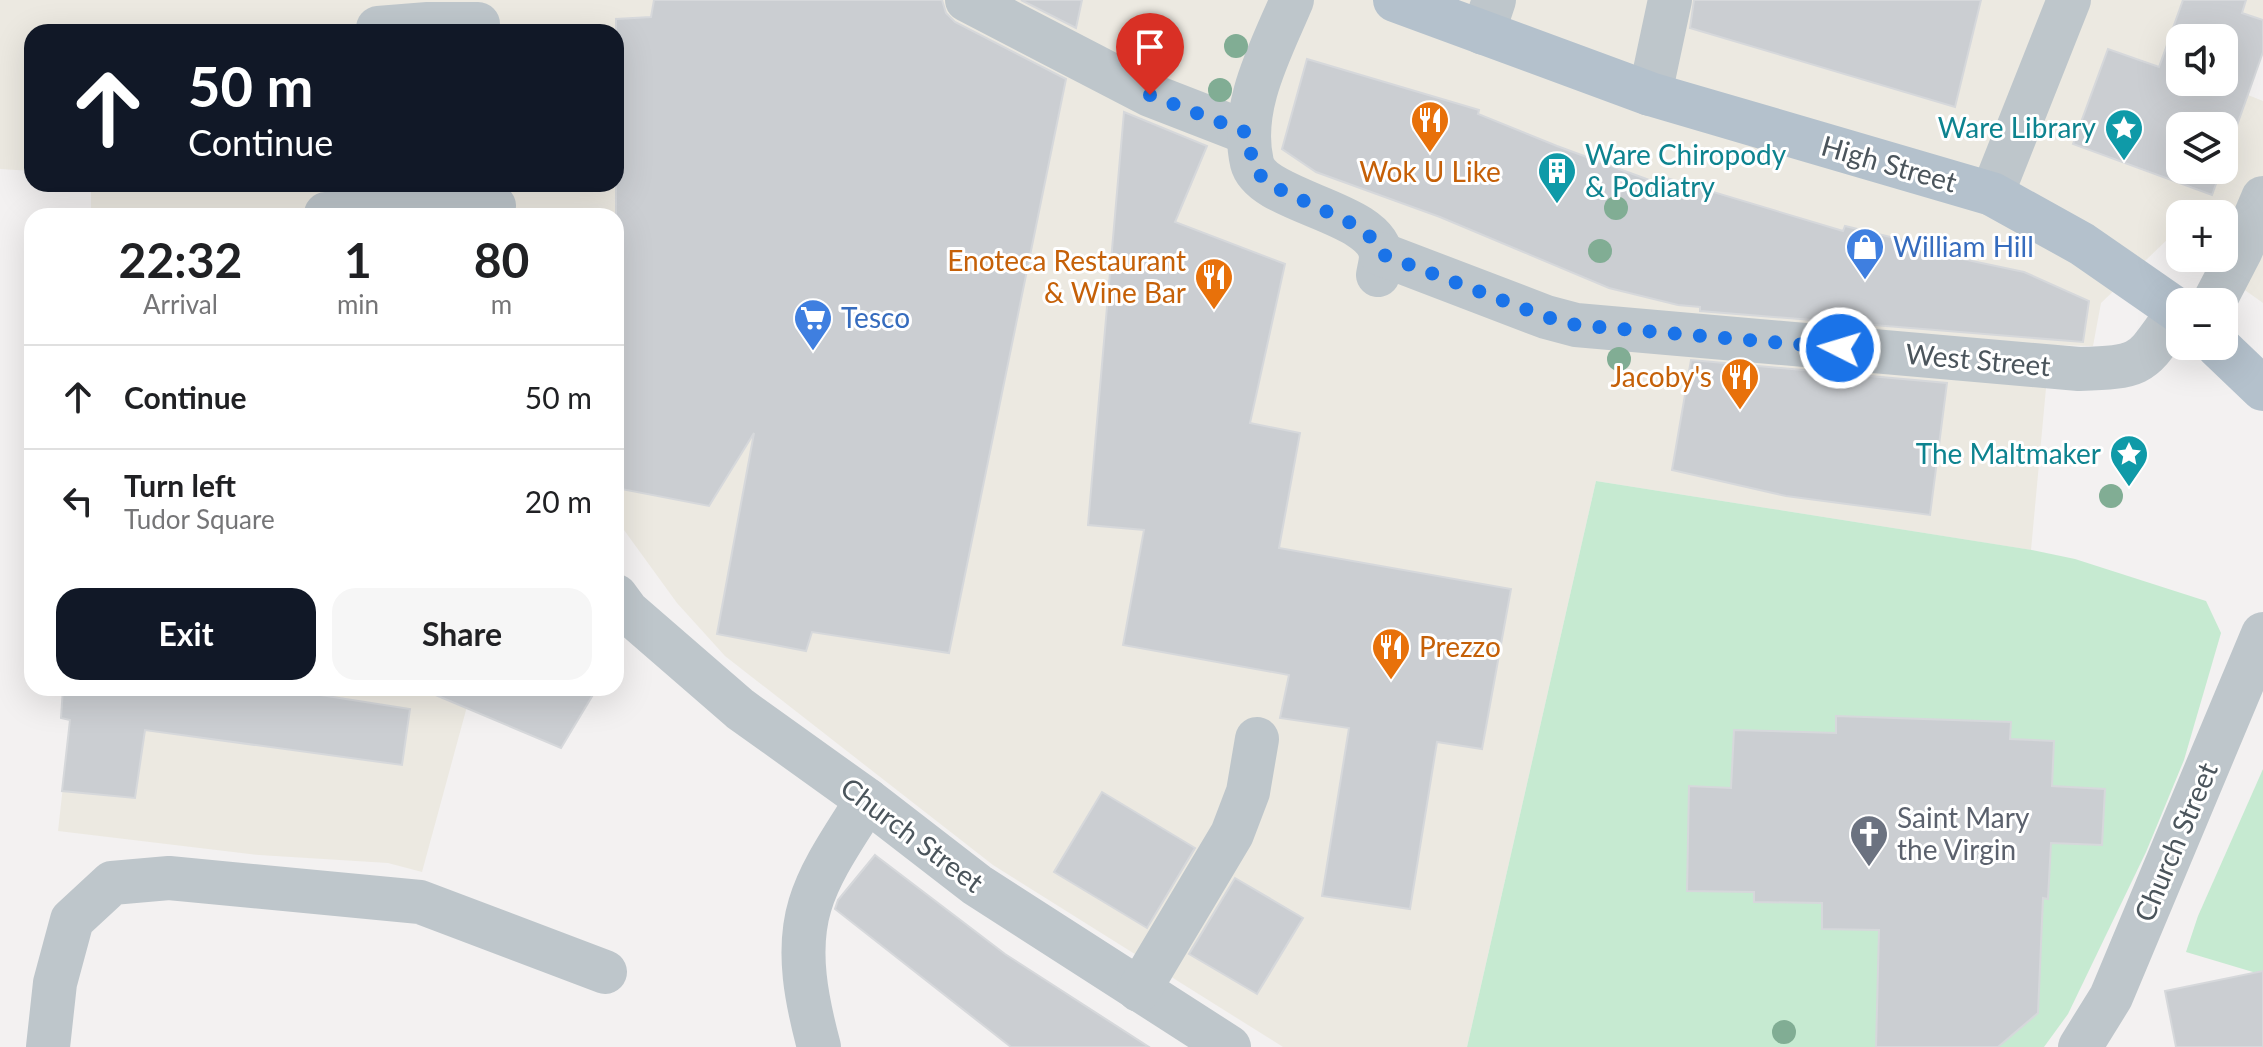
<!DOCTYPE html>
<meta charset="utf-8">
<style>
:root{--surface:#fff;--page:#f6f6f6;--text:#202124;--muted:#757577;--line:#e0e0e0;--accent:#111827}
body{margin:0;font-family:Lato,sans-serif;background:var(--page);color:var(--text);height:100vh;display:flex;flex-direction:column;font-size:30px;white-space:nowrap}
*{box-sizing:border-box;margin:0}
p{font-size:26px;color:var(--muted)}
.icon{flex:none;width:44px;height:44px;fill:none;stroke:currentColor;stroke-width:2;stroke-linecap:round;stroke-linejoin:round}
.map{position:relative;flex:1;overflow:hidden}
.sheet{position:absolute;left:24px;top:208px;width:600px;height:488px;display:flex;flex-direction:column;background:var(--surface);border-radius:24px;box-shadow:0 8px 32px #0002}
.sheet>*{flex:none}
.banner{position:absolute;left:24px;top:24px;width:600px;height:168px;border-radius:24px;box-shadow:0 8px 32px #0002;background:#111827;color:#fff;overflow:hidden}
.controls{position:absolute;left:2166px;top:24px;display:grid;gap:16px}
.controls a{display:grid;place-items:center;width:72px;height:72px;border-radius:16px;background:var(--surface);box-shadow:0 8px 32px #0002;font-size:40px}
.pin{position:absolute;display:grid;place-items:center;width:68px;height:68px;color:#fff;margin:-82px -34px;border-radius:50% 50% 50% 0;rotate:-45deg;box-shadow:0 0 8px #0007}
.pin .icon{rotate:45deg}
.me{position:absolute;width:88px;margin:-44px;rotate:275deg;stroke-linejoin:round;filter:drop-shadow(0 0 6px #0008)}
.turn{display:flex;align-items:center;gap:28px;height:168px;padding:0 32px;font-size:36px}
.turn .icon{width:104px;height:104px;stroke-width:2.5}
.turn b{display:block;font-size:56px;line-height:68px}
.eta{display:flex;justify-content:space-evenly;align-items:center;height:136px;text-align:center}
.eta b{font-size:48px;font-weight:700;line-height:56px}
.primary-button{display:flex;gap:16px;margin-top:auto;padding:16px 32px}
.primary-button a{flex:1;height:92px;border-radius:24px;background:var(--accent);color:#fff;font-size:32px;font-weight:700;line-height:92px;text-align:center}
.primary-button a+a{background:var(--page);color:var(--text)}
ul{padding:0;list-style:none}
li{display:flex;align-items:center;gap:24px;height:104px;padding:0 32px;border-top:2px solid var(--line)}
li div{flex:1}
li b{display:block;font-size:30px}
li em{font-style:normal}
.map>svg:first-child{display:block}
</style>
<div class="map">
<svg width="2263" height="1047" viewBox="0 0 2263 1047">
<rect width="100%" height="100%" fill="#f3f1f1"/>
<g fill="#ece9e1" fill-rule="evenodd">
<path d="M 0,0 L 2263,0 L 2263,52 L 2248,95 L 2263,101 L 2263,303 L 2200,258 L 2224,258 L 2224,214 L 2180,214 L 2180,244 L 2170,237 L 2101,303 L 2093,346 L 2050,345 L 2031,550 L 1596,481 L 1467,1047 L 1283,1047 L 993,865 L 725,656 L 677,603 L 616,519 L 616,216 L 91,216 L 91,184 L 616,184 L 616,32 L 32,32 L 32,171 L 0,169 ZM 2180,38 L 2224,38 L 2224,82 L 2180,82 ZM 2180,126 L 2224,126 L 2224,170 L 2180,170 Z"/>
<polygon points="74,688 472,688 422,872 388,863 259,855 58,831"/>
</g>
<g fill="#c6ead1">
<polygon points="1596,481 2032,550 2075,559 2206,601 2221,633 2184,760 2146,852 2068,1014 2044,1047 1467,1047"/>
<polygon points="2263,769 2263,975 2186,952 2198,916"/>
</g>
<g fill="#cbced2" stroke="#d6d8db" stroke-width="2" fill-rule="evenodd">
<polygon points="654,0 942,0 946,13 955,22 1066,79 949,653 812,632 806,651 717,634 754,433 709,506 616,488 616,19 651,17"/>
<polygon points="1021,0 1082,0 1076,28"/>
<polygon points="1694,0 1981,0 1955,107 1690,28"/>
<path d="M 2183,0 L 2246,0 L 2242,13 L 2263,20 L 2263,52 L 2224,162 L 2224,126 L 2180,126 L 2180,170 L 2221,170 L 2212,195 L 2073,144 L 2108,49 L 2159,67 ZM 2180,38 L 2224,38 L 2224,82 L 2180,82 Z"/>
<polygon points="1307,59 1479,110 1478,114 1557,146 1660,184 1667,178 1843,231 1845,226 1903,240 1903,243 1958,258 2024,272 2089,301 2083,342 1700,311 1700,307 1678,305 1609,288 1440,217 1316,172 1282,149"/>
<polygon points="1124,112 1207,146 1175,222 1285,264 1250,423 1300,433 1279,548 1511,589 1482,749 1437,742 1410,909 1322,896 1349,728 1280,718 1289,675 1123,645 1144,530 1088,525"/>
<polygon points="1691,360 1947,383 1930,515 1786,496 1672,470"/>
<polygon points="63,688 276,688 410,709 402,765 145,730 135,798 62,791 70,720 61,718"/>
<polygon points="419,688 597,688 561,748"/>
<polygon points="1836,716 2011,722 2010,739 2054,741 2052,786 2105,789 2102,845 2051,843 2048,899 2043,898 2038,1013 1998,1047 1876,1047 1879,930 1822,929 1822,903 1754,902 1754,892 1687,891 1689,786 1731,788 1734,730 1836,733"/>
<polygon points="1102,792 1195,848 1147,928 1054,872"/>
<polygon points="875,855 1005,954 1149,1047 1011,1047 835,909 838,900"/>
<polygon points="1235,878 1303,918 1257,994 1189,954"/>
<polygon points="2263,971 2263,1047 2176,1047 2165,991"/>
</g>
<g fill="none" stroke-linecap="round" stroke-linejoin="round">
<g stroke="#bec6cb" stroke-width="44">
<polyline points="967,0 1150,95 1248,133"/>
<path d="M 1292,0 C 1271,50 1239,107 1252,163 C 1262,203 1378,211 1381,256 C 1381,262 1379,269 1378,275"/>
<polyline points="378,28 428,24 478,24"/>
<polyline points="1483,33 1494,0"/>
<polyline points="1650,94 1670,0"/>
<polyline points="1992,194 2069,0"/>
<polyline points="326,214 494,206"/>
<path d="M 1381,254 L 1546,317 L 1576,325 L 2079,369 C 2147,367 2140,364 2179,311"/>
<polyline points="2214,302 2241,250 2263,198"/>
<polyline points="616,596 627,611 740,709 867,800 977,885 1229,1047"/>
<polyline points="1139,990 1232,834 1248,792 1257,739"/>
<polyline points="48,1047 55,983 72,920 112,883 169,878 420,902 605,972"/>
<path d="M 819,1047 C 807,1002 796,951 810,905 C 821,868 847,833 867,800"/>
<polyline points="2080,1047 2111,997 2263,634"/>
</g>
<g stroke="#b4c1cc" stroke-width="44">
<polyline points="1395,0 1650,94 1992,194 2082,244 2180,312"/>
<polyline points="2218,346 2263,389"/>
</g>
</g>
<g fill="#81ad94">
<circle cx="1236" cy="46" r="12"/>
<circle cx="1220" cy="90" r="12"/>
<circle cx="1616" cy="208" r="12"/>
<circle cx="1600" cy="251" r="12"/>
<circle cx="1619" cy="359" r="12"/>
<circle cx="2111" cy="496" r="12"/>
<circle cx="1784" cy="1032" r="12"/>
</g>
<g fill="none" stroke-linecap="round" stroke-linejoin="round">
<polyline stroke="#1a73e8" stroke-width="14" stroke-dasharray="0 25.2" points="1150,95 1248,133 1253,167 1268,184 1357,226 1368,234 1381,254 1546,317 1576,325 1840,348"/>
</g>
<defs>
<symbol id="restaurant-pin" viewBox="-11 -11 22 30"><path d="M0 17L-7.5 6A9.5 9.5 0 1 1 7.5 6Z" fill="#e8710a" stroke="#fff"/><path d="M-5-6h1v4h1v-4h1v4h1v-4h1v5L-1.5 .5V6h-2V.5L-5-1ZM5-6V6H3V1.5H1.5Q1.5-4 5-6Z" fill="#fff"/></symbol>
<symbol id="sight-pin" viewBox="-11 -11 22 30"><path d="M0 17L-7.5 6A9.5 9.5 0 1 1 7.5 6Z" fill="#0f9aa8" stroke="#fff"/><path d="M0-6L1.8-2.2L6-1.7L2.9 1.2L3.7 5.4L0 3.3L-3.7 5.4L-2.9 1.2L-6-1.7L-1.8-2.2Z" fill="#fff"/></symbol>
<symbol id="building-pin" viewBox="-11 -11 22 30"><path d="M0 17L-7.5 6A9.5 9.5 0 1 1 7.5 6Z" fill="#0f9aa8" stroke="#fff"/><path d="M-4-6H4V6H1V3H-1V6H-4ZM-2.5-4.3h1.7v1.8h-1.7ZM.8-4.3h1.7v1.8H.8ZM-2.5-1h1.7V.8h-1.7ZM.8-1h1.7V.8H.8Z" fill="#fff"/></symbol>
<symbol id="shop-pin" viewBox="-11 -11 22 30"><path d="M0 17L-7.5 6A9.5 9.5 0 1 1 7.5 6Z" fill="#3f7fe0" stroke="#fff"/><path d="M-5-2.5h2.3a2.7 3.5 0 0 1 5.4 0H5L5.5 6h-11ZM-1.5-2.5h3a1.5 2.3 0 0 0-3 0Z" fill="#fff"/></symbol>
<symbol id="supermarket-pin" viewBox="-11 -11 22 30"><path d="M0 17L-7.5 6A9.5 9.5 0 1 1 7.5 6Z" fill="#3f7fe0" stroke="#fff"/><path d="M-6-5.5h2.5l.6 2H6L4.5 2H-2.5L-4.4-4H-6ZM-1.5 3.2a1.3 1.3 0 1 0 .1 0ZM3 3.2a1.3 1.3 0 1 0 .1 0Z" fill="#fff"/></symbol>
<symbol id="church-pin" viewBox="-11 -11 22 30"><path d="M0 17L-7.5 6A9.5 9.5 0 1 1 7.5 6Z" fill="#6b7280" stroke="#fff"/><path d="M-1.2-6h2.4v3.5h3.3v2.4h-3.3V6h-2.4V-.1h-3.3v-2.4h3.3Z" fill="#fff"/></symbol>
</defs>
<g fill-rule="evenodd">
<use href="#restaurant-pin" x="1408" y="98" width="44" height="60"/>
<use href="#sight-pin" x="2102" y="106" width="44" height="60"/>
<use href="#building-pin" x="1535" y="149" width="44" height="60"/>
<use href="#shop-pin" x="1843" y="225" width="44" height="60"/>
<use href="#restaurant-pin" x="1192" y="255" width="44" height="60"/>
<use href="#supermarket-pin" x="791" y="296" width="44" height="60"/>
<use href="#restaurant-pin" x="1718" y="355" width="44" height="60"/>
<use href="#sight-pin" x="2107" y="432" width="44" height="60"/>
<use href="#restaurant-pin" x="1369" y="625" width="44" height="60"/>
<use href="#church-pin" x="1847" y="812" width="44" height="60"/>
</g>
<g text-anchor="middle" stroke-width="6" stroke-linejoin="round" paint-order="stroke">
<g font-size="28" fill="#0d838f" stroke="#fff" text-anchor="end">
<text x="2096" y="138">Ware Library</text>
<text x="1585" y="165" text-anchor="start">Ware Chiropody<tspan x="1585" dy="32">&amp; Podiatry</tspan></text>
<text x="2101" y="464">The Maltmaker</text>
</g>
<g font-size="28" fill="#4b555c" stroke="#fff">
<text transform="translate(1889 164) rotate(16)" y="10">High Street</text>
<text transform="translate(1978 360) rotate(5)" y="10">West Street</text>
<text transform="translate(912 835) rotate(37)" y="10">Church Street</text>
<text transform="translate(2176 842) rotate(-67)" y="10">Church Street</text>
</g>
<g font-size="28" fill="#c56008" stroke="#fff" text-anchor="end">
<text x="1430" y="182" text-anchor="middle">Wok U Like</text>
<text x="1186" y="271">Enoteca Restaurant<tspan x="1186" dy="32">&amp; Wine Bar</tspan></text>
<text x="1712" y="387">Jacoby's</text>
<text x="1419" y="657" text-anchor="start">Prezzo</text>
</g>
<g font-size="28" fill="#366cbe" stroke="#fff" text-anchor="start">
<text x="1893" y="257">William Hill</text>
<text x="841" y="328">Tesco</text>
</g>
<g font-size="28" fill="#5b616d" stroke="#fff" text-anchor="start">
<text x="1897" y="828">Saint Mary<tspan x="1897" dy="32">the Virgin</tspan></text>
</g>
</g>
</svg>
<div class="controls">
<a><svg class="icon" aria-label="sound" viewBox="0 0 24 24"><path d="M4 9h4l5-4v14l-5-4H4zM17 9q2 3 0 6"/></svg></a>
<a><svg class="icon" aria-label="layers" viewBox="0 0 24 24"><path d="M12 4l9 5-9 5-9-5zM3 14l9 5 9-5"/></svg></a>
<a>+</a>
<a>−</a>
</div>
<div class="pin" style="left:1150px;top:95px;background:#d93025"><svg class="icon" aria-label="arrive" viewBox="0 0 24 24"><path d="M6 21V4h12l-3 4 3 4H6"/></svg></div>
<svg class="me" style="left:1840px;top:348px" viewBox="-20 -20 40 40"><circle r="17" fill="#1a73e8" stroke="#fff" stroke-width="3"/><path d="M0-11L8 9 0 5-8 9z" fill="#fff"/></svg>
<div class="banner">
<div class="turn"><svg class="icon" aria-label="ahead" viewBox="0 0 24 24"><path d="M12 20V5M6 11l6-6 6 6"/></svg><div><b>50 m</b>Continue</div></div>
</div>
<section class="sheet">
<div class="eta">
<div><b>22:32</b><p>Arrival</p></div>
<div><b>1</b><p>min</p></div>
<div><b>80</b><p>m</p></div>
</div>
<ul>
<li><svg class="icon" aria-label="ahead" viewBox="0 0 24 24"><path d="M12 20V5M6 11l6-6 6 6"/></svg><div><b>Continue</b></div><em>50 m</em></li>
<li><svg class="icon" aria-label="left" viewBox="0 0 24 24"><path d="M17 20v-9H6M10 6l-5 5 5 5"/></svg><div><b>Turn left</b><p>Tudor Square</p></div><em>20 m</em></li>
</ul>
<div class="primary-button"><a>Exit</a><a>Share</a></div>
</section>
</div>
